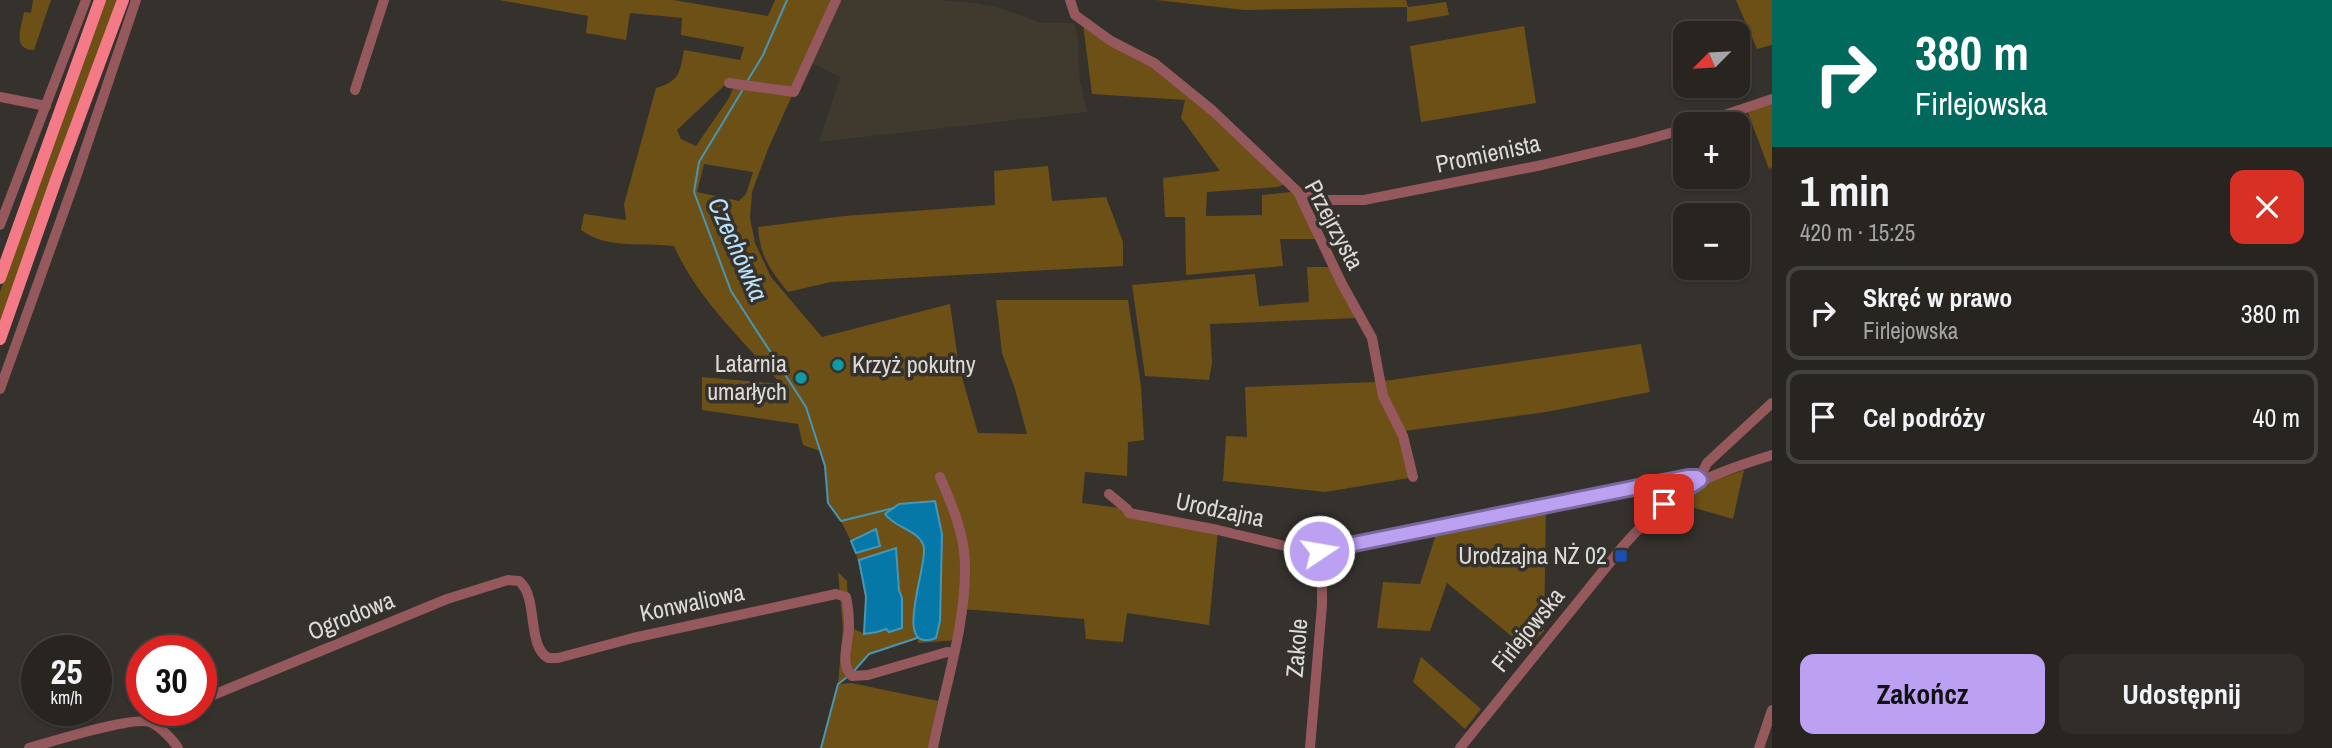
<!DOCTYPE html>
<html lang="pl">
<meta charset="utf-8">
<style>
:root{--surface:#282521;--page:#302d2a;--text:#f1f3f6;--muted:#a5a5a5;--line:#44423f;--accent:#bca0f2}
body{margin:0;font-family:"Archivo Narrow",sans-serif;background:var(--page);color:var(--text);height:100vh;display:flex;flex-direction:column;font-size:26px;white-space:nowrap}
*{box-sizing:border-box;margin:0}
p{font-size:23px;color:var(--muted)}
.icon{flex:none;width:38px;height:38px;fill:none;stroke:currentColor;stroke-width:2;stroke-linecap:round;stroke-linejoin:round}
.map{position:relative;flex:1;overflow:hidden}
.sheet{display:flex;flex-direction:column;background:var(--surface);width:560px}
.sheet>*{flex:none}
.hud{background:#00695c;color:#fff;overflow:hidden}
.needle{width:46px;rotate:246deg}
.controls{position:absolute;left:1673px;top:21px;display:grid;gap:14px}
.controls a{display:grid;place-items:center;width:77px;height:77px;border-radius:14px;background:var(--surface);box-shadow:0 2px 5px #0004,0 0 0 2px var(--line);font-size:35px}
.speed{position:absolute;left:21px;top:635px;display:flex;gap:14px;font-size:35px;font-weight:700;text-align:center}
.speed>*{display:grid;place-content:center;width:91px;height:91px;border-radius:50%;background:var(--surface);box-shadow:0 2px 5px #0004,0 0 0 2px var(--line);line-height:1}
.speed small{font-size:18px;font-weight:400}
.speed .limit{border:10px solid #d22;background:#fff;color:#111}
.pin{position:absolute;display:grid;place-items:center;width:60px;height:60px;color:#fff;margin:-30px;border-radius:14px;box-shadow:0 4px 10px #0006}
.me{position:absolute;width:77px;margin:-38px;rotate:78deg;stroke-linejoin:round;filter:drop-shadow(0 0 5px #0008)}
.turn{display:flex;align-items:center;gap:24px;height:147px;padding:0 28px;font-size:32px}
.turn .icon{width:91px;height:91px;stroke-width:2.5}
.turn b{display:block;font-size:49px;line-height:60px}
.round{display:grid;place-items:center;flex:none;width:74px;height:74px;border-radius:14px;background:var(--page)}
.head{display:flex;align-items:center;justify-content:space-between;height:119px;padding:0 28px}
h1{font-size:42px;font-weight:700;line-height:52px}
.cta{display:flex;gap:14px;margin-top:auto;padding:14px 28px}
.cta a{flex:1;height:80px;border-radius:14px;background:var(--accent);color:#111;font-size:28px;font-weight:700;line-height:80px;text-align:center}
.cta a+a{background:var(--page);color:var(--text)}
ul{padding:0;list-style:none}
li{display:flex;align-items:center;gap:21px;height:94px;margin:0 14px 10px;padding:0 14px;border:4px solid var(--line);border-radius:14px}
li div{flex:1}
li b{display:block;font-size:26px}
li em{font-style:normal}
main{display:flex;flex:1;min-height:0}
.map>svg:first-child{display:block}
</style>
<main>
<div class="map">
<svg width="1772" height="748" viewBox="0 0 1772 748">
<rect width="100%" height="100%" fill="#35312c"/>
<polygon fill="#3f392e" points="840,0 938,0 975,3 997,7 1042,23 1074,23 1078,37 1079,75 1087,112 819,142 840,77 812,63"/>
<g fill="#6d5016" fill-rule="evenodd">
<path d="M 33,0 L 51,0 L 34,50 C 12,50 21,28 24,12 L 31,13 Z"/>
<polygon points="104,0 119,0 0,325 0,292"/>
<path d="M 499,0 L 673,0 L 768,16 L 775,0 L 835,0 L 768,149 L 752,192 L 750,218 L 755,243 L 771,277 L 822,337 L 950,304 L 959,367 L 978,433 L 1027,434 L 1015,389 L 1002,353 L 996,300 L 1128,300 L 1141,386 L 1144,440 L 1128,442 L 1127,476 L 1085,472 L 1082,503 L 1127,509 L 1218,530 L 1209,625 L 1127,613 L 1123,642 L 1086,639 L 1084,619 L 962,609 L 957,640 L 918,643 L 918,637 L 869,654 L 840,684 L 851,683 L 938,701 L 928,748 L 821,748 L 838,684 L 843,629 L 838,572 L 847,581 L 848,607 L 854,629 L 863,633 L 866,597 L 856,553 L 880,546 L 876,530 L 851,541 L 841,521 L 828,503 L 825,466 L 820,451 L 803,445 L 798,424 L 702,410 L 702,377 L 781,384 C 743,340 698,300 674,246 C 643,242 608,250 581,230 L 584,214 L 626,220 L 624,204 L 656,88 C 680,81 680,72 684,50 L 740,60 L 744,47 L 681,35 L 682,18 L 630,13 L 626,40 L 586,33 L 588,16 ZM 736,81 L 729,98 L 696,146 L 681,139 L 677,130 L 728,82 ZM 704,164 L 753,172 L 746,194 L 739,201 L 697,192 Z"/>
<polygon points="1156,0 1406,0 1408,7 1446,2 1449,15 1407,22 1407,7 1245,10"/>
<polygon points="1736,0 1772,0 1772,45 1757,49"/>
<polygon points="1083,24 1154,67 1211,113 1284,184 1278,187 1207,192 1206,216 1262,215 1262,195 1291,192 1297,195 1317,239 1280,239 1283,266 1186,275 1185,217 1165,217 1163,178 1220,171 1181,118 1185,100 1092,94"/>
<polygon points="1524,26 1536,103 1421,122 1410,46"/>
<polygon points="1772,102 1772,167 1769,169 1747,110"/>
<path d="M 1048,166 L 1052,201 L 1106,197 L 1123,242 L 1123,266 L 831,282 L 788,292 C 770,270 760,256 758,227 L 844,216 L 995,205 L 994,171 Z"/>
<polygon points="1307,267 1330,267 1358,318 1210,324 1212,363 1209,380 1145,376 1132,285 1255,274 1259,306 1309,302"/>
<polygon points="1641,344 1650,392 1546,412 1404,431 1385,393 1384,381"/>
<polygon points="1377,382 1397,432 1409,478 1325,492 1223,481 1226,436 1247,437 1245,387"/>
<path d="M 1744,470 L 1733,519 L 1681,504 C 1694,485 1723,478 1744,470 Z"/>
<polygon points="1546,509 1544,631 1527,649 1447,583 1430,631 1377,628 1383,582 1420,584 1438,528"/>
<polygon points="1421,657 1481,709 1465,729 1413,682"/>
</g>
<g fill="#0678a8" stroke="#4696b6" stroke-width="2">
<path d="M 935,501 L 942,534 L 940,621 L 936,638 C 889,656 931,560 923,544 C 916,529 895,528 885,514 L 899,504 Z"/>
<polygon points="876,529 880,546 856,553 851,541"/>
<polygon points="896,548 899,590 902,598 902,628 889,632 886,629 877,632 864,634 866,597 859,560"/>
</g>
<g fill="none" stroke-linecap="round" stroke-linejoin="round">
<g stroke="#4696b6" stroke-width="2">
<polyline points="748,80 763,55 787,0"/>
<polyline points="742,91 699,162 694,192 731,291 806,407 825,466 828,503 841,521 894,508"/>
<polyline points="853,672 869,654 917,638"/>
<polyline points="821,748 838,684 846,678"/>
</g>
<g stroke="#94585d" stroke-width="10">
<polyline points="1070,0 1075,15 1111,41 1154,63 1213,111 1298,192 1342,284 1372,338 1383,396 1403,436 1413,477"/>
<polyline points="729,83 794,92 836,0"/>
<polyline points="355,90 384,0"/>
<polyline points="0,97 46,106"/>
<polyline points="1698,124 1772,99"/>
<polyline points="1298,192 1316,200 1364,200 1542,165 1638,142 1685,129"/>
<polyline points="0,225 86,0"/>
<polyline points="0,389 74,183 136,0"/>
<polyline points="1705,478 1703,471 1707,463 1772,403"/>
<polyline points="1109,494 1127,509 1129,513 1218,530 1289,547 1319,551 1682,478 1695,476 1700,480"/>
<path d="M 201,700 L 447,599 L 508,580 L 519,581 C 539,597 526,645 548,658 L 558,658 L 633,638 L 836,594 L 846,597 C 848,606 849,616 849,626 C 849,642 839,664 852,676 L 868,675 L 947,652 L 953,653"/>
<polyline points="144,720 172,710"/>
<path d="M 29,748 C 51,742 132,716 150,722 C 160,726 173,740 178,748"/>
<path d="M 933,748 C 944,689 966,626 965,566 C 965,535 952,505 940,477"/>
<polyline points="1310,748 1322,605 1322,551"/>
<path d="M 1460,748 L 1624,545 C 1674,489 1702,477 1772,455"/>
<polyline points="1759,748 1772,710"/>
</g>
<g stroke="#f37a86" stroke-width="12">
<polyline points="0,278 100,0"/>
<polyline points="0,339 57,177 123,0"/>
</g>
</g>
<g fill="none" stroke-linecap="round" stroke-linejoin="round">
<defs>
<polyline id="route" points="1319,551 1688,477 1697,477 1700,480 1664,504"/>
</defs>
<use href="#route" stroke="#7a689d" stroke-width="18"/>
<use href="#route" stroke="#bca0f2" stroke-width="12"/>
</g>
<g fill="#0f9aa8" stroke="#35312c" stroke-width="2.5">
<circle cx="838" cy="365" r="7"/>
<circle cx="801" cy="378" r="7"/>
</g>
<rect fill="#1a4fb4" stroke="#35312c" stroke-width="2.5" x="1614" y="549" width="14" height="14" rx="3.5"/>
<g text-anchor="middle" stroke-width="7" stroke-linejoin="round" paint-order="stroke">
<g font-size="24" fill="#dddbd8" stroke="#35312c">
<text transform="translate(1488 154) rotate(-12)" y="8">Promienista</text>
<text transform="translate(1334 225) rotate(62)" y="8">Przejrzysta</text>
<text transform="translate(1220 510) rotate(12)" y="8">Urodzajna</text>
<text transform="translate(692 603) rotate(-12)" y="8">Konwaliowa</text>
<text transform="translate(351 616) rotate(-22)" y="8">Ogrodowa</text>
<text transform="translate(1528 630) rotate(-51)" y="8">Firlejowska</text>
<text transform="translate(1297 648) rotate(-85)" y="8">Zakole</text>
</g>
<g font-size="24" fill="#dddbd8" stroke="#35312c" text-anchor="end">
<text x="787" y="372">Latarnia<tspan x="787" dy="28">umarłych</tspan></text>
<text x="852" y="373" text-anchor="start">Krzyż pokutny</text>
<text x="1607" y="564">Urodzajna NŻ 02</text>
</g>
<g font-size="26" font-style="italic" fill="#b7e2fd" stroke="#35312c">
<text transform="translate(738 249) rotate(66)" y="9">Czechówka</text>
</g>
</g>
</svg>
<div class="controls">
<a><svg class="needle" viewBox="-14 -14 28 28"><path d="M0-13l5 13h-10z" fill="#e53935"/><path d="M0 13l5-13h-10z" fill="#a5a5a5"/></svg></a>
<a>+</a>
<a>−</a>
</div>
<div class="speed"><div>25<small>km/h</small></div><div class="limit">30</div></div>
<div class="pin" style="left:1664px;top:504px;background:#d93025"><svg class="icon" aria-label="arrive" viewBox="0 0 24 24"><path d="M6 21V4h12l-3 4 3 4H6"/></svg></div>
<svg class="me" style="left:1319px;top:551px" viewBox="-20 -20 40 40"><circle r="17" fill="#bca0f2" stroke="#fff" stroke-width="3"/><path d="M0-11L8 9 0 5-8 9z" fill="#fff"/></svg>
</div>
<section class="sheet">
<div class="hud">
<div class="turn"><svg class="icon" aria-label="right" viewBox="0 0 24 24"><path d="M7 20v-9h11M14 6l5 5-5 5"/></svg><div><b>380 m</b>Firlejowska</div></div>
</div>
<div class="head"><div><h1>1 min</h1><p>420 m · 15:25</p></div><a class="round" style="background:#d93025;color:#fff"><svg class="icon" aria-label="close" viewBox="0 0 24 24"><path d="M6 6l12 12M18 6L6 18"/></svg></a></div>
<ul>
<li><svg class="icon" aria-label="right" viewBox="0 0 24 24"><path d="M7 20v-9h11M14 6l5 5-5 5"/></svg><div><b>Skręć w prawo</b><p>Firlejowska</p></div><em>380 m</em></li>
<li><svg class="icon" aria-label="arrive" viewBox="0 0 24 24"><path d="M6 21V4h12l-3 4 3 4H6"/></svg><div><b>Cel podróży</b></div><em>40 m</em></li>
</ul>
<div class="cta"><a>Zakończ</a><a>Udostępnij</a></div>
</section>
</main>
